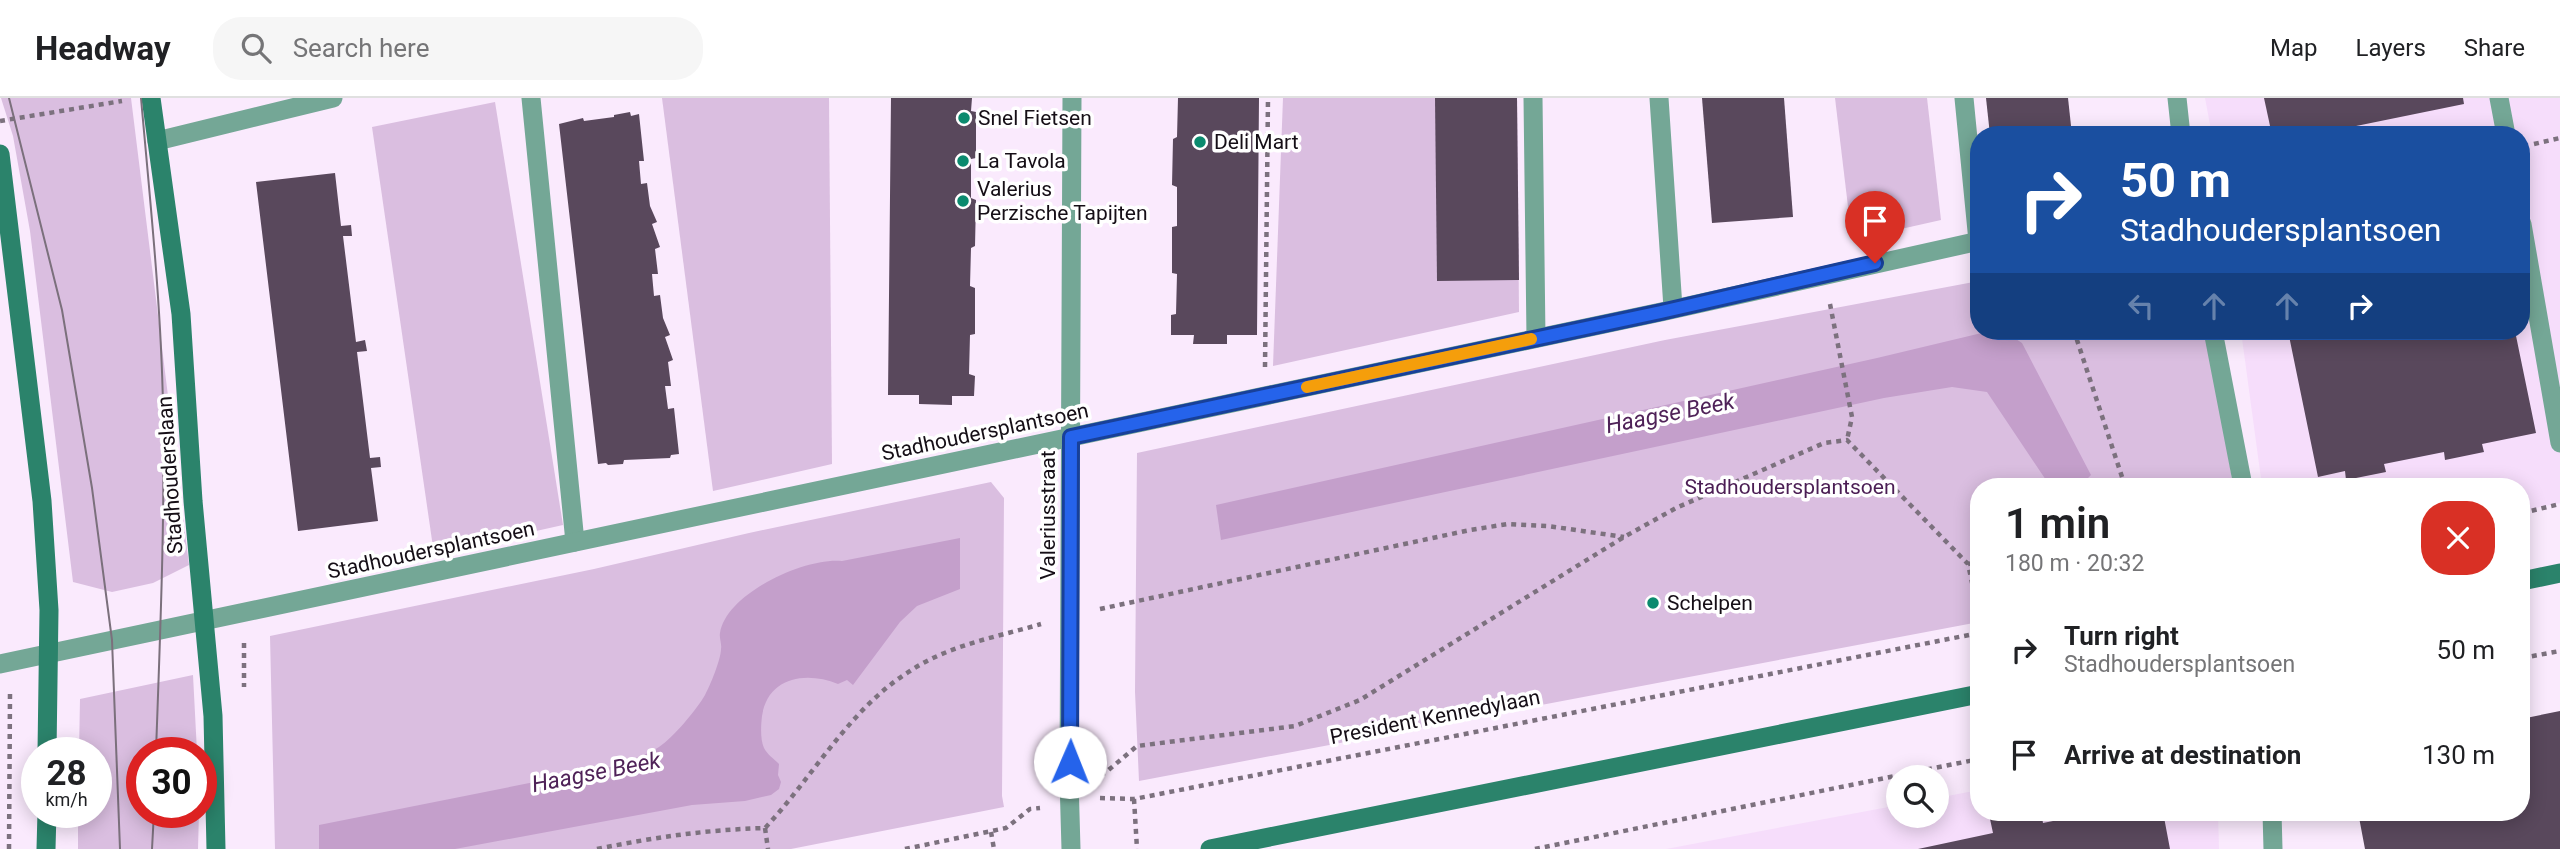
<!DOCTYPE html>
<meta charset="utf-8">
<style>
:root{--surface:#fff;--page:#f6f6f6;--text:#202124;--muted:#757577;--line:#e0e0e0}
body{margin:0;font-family:Roboto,sans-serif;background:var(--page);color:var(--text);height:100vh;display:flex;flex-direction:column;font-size:26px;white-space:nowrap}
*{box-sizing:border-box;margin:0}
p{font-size:23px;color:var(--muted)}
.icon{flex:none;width:38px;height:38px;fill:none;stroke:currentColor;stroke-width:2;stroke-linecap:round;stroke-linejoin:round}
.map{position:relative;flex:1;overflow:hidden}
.side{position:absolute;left:1970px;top:380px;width:560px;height:343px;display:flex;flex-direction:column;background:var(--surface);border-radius:28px;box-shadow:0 4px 18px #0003}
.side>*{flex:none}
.hud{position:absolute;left:1970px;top:28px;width:560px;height:214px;border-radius:28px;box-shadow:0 4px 18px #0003;background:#1a4fa0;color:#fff;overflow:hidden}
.buttons{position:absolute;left:1886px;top:667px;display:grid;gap:14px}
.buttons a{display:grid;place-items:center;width:63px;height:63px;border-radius:50%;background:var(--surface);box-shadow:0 4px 18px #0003;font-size:35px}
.speed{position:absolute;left:21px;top:639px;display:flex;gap:14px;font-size:35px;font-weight:700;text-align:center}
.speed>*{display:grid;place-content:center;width:91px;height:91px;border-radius:50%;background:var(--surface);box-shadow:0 4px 18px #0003;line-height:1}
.speed small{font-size:18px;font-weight:400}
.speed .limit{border:10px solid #d22;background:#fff;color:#111}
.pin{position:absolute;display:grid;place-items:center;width:60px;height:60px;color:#fff;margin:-72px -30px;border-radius:50% 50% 50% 0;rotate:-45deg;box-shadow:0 0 7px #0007}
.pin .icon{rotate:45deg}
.me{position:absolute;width:77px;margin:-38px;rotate:1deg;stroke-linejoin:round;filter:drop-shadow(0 0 5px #0008)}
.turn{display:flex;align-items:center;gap:24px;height:147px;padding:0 35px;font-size:32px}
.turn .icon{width:91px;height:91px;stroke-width:2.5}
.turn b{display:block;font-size:49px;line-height:60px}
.lanes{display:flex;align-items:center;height:66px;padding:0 35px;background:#0003;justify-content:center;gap:35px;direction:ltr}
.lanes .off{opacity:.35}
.round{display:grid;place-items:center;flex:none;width:74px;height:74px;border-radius:28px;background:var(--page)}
.summary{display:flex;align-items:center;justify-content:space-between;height:119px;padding:0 35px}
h1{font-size:42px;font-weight:600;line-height:52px}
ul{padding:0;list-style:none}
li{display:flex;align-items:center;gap:21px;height:105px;padding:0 35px}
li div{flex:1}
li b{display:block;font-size:26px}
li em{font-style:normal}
header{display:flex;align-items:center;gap:42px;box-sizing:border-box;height:98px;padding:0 35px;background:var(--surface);border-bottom:2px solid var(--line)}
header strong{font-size:33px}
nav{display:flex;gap:38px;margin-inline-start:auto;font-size:24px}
.search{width:490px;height:63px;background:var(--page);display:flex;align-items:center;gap:18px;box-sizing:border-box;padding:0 24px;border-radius:28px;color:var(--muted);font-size:26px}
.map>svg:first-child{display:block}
</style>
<header>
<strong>Headway</strong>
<div class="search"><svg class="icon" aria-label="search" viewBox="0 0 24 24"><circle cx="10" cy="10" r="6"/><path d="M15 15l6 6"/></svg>Search here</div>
<nav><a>Map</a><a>Layers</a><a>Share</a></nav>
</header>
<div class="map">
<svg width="2560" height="751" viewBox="0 0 2560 751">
<rect width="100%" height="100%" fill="#faeafd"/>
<g fill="#f6ddfb">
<polygon points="2205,0 2560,0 2560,405 2522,413 2522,388 2262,388 2241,233 2522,233 2522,37 2212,37"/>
<polygon points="1979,692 1979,714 2218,714 2219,751 1666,751 1899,707 1899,718 1937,718 1937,700"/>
</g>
<g fill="#dabee0">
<polygon points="1,0 131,0 189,467 153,485 112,494 73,484 30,133 13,38"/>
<polygon points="662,0 829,0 832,366 713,393"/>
<polygon points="1283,0 1517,0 1519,214 1273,268"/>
<polygon points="1835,0 1927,0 1941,122 1852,142"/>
<polygon points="495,4 563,427 434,456 372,29"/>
<polygon points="1979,183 1979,233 2209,233 2233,388 1979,388 1979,524 1139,683 1135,594 1137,355 1665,242"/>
<polygon points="991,384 1004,400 1002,698 1004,709 791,751 275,751 270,538 594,471 749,435"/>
<polygon points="193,577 197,654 142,654 142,714 199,714 198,751 78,751 78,714 96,714 96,654 79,654 80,601"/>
</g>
<g fill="#c49fcb">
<polygon points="1990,233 2004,233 2022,245 2091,377 2080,388 2050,388 1987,294 1952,289 1884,300 1221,442 1216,407 1877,260"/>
<path d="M 960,440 L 960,491 L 917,508 L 900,524 L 853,587 L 847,582 L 838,586 C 806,573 768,579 762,618 C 761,627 760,641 764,650 C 767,656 774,661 779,666 L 778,677 L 781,684 L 779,691 L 771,697 L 745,703 L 692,707 L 455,751 L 319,751 L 319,727 L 615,668 C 629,662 647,657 659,649 C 673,640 697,611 705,597 C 710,588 721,561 721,551 C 722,546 719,540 720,535 C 726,495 806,459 842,463 Z"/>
</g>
<g fill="#59485c">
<polygon points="891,0 972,0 971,13 976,14 976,60 971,61 971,100 976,102 975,148 971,150 970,188 975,190 975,236 970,237 969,276 975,278 974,298 952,298 952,307 919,306 919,297 888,297"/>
<polygon points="1178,0 1259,0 1257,237 1227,237 1227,246 1193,246 1194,237 1171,237 1171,217 1176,216 1177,176 1172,175 1172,129 1177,128 1177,89 1172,87 1173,41 1177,39"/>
<polygon points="1435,0 1517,0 1519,182 1437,183"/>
<polygon points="1702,0 1784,0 1793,119 1712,125"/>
<polygon points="1986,0 2068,0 2072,37 1990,37"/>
<polygon points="2264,0 2463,0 2464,6 2312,37 2272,37"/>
<polygon points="630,14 631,18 639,16 644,63 639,63 641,86 647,85 650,108 657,124 652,126 660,149 655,151 658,176 652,176 654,198 660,197 663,220 670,237 665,239 673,262 668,264 671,288 665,288 668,311 674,310 679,356 671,357 670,360 624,362 623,366 608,367 606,365 598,366 559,26 583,20 584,23 614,19 614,17"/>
<polygon points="335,75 341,128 351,127 352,138 343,138 356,244 365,242 367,253 357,254 370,360 380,359 381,369 371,370 378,423 298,433 256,84"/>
<polygon points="2288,233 2515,233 2536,335 2482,346 2484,354 2445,362 2444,354 2384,366 2386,374 2346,382 2345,373 2318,379"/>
<polygon points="2560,613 2560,751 2365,751 2358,714 2522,714 2522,628 2527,627 2526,620"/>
<polygon points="2027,714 2041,714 2043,725 2098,714 2163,714 2170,751 1918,751 1993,735 1990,721"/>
</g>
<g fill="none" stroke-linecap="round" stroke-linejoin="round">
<g stroke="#7c717e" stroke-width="4.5" stroke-dasharray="5 5" stroke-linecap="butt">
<polyline points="0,23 122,3"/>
<polyline points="2534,46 2560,40"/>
<polyline points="1830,206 1852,319 1847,342"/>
<polyline points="2083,233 2077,242 2125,388"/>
<polyline points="1265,269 1268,0"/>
<polyline points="2522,415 2560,406"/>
<polyline points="1968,466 1979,464"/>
<polyline points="1100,511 1470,432 1508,426 1548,428 1624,439"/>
<polyline points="244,545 244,589"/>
<polyline points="2522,560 2560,553"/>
<polyline points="1100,676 1105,675 1137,648 1295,628 1360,602 1624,439 1676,410 1824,345 1847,342 1968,466 1979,517"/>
<polyline points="1100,700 1134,701 1979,535"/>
<polyline points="1134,701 1137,751"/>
<polyline points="765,730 768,751"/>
<polyline points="991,734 994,751"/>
<polyline points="9,751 10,596"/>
<path d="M 597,751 C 656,739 704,732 765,730 C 813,679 849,611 910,573 C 949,547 997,539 1041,526"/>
<polyline points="905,751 1006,730 1030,711 1040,710"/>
<polyline points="1535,751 1979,661"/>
</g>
<g stroke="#74a796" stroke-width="19">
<polyline points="531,0 575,444"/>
<polyline points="1533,0 1536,240"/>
<polyline points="1659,0 1673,210"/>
<polyline points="1964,0 1978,143"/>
</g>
<g stroke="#74a796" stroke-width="19">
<polyline points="2499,0 2506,37"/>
<polyline points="2522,126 2560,345"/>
</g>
<g stroke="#74a796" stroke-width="19">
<polyline points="2177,0 2181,37"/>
<polyline points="157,43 333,0"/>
<polyline points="2213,233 2243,388"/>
<polyline points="0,566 1661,214 1979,143"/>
<polyline points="2272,714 2273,751"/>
<polyline points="1071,751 1069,681 1072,0"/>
</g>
<g stroke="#2b836b" stroke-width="19">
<polyline points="151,0 181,216 193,403 213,618 216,751"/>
<polyline points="0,56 42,403 49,512 47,654"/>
<polyline points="2522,483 2560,475"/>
<polyline points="46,751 47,714"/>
<polyline points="1210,751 1979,596"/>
</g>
<g stroke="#7b707c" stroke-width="2">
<polyline points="9,0 62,212 92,390 112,542 120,751"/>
<path d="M 141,0 C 150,102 161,205 163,308 C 165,424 160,539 156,654"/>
<polyline points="152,751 154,714"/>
</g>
</g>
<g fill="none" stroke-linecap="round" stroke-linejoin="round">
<defs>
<polyline id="route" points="1070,664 1071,339 1661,214 1875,165"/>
</defs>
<use href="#route" stroke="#184099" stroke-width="18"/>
<use href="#route" stroke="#2563eb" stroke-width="12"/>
<polyline stroke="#f59e0b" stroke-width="12" points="1307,289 1531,241"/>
</g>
<g fill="#0b8a6e" stroke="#fff" stroke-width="2.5">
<circle cx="964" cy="20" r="7"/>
<circle cx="1200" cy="44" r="7"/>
<circle cx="963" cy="63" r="7"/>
<circle cx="963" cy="103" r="7"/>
<circle cx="1653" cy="505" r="7"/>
</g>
<g text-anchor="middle" stroke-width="7" stroke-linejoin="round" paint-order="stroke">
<g font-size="21" fill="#150e16" stroke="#fff" text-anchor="start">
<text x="978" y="27">Snel Fietsen</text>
<text x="1214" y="51">Deli Mart</text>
<text x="977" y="70">La Tavola</text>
<text x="977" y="98">Valerius<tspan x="977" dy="24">Perzische Tapijten</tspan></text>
<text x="1667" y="512">Schelpen</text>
</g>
<g font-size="21" fill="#150e16" stroke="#fff">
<text transform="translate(985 334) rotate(-12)" y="7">Stadhoudersplantsoen</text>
<text transform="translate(170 377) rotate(-94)" y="7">Stadhouderslaan</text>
<text transform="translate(1048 417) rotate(-90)" y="7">Valeriusstraat</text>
<text transform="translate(431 452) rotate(-12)" y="7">Stadhoudersplantsoen</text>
<text transform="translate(1435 619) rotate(-11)" y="7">President Kennedylaan</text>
</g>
<g font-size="21" fill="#4b1e54" stroke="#fff">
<text x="1790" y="396">Stadhoudersplantsoen</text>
</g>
<g font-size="23" font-style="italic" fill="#4f2258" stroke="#fff">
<text transform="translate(1670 315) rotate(-11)" y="8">Haagse Beek</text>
<text transform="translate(596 674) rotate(-11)" y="8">Haagse Beek</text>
</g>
</g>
</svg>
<div class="buttons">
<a><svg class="icon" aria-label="search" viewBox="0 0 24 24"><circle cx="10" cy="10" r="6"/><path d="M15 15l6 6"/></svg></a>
</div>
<div class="speed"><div>28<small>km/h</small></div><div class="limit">30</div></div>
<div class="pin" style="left:1875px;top:165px;background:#d93025"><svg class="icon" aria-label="arrive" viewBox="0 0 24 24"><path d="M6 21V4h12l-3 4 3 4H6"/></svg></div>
<svg class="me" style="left:1070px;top:664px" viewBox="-20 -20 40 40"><circle r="19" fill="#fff"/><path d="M0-13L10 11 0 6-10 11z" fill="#2563eb"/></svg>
<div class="hud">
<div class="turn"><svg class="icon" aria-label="right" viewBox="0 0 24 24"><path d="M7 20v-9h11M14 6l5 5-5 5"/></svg><div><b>50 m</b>Stadhoudersplantsoen</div></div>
<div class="lanes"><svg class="icon off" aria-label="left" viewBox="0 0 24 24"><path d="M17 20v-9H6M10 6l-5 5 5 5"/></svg><svg class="icon off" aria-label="ahead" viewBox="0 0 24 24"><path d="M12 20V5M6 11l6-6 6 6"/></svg><svg class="icon off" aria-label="ahead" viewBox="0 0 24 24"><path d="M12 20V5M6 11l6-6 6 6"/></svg><svg class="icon" aria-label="right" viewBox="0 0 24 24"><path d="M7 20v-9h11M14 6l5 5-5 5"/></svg></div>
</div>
<section class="side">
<div class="summary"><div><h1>1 min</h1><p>180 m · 20:32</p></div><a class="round" style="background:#d93025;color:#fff"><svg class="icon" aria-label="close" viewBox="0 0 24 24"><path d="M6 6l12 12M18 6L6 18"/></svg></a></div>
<ul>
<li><svg class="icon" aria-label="right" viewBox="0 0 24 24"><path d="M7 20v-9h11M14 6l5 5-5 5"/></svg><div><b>Turn right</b><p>Stadhoudersplantsoen</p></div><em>50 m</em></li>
<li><svg class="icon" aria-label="arrive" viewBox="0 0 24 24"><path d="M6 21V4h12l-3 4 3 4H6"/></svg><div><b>Arrive at destination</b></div><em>130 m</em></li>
</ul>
</section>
</div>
